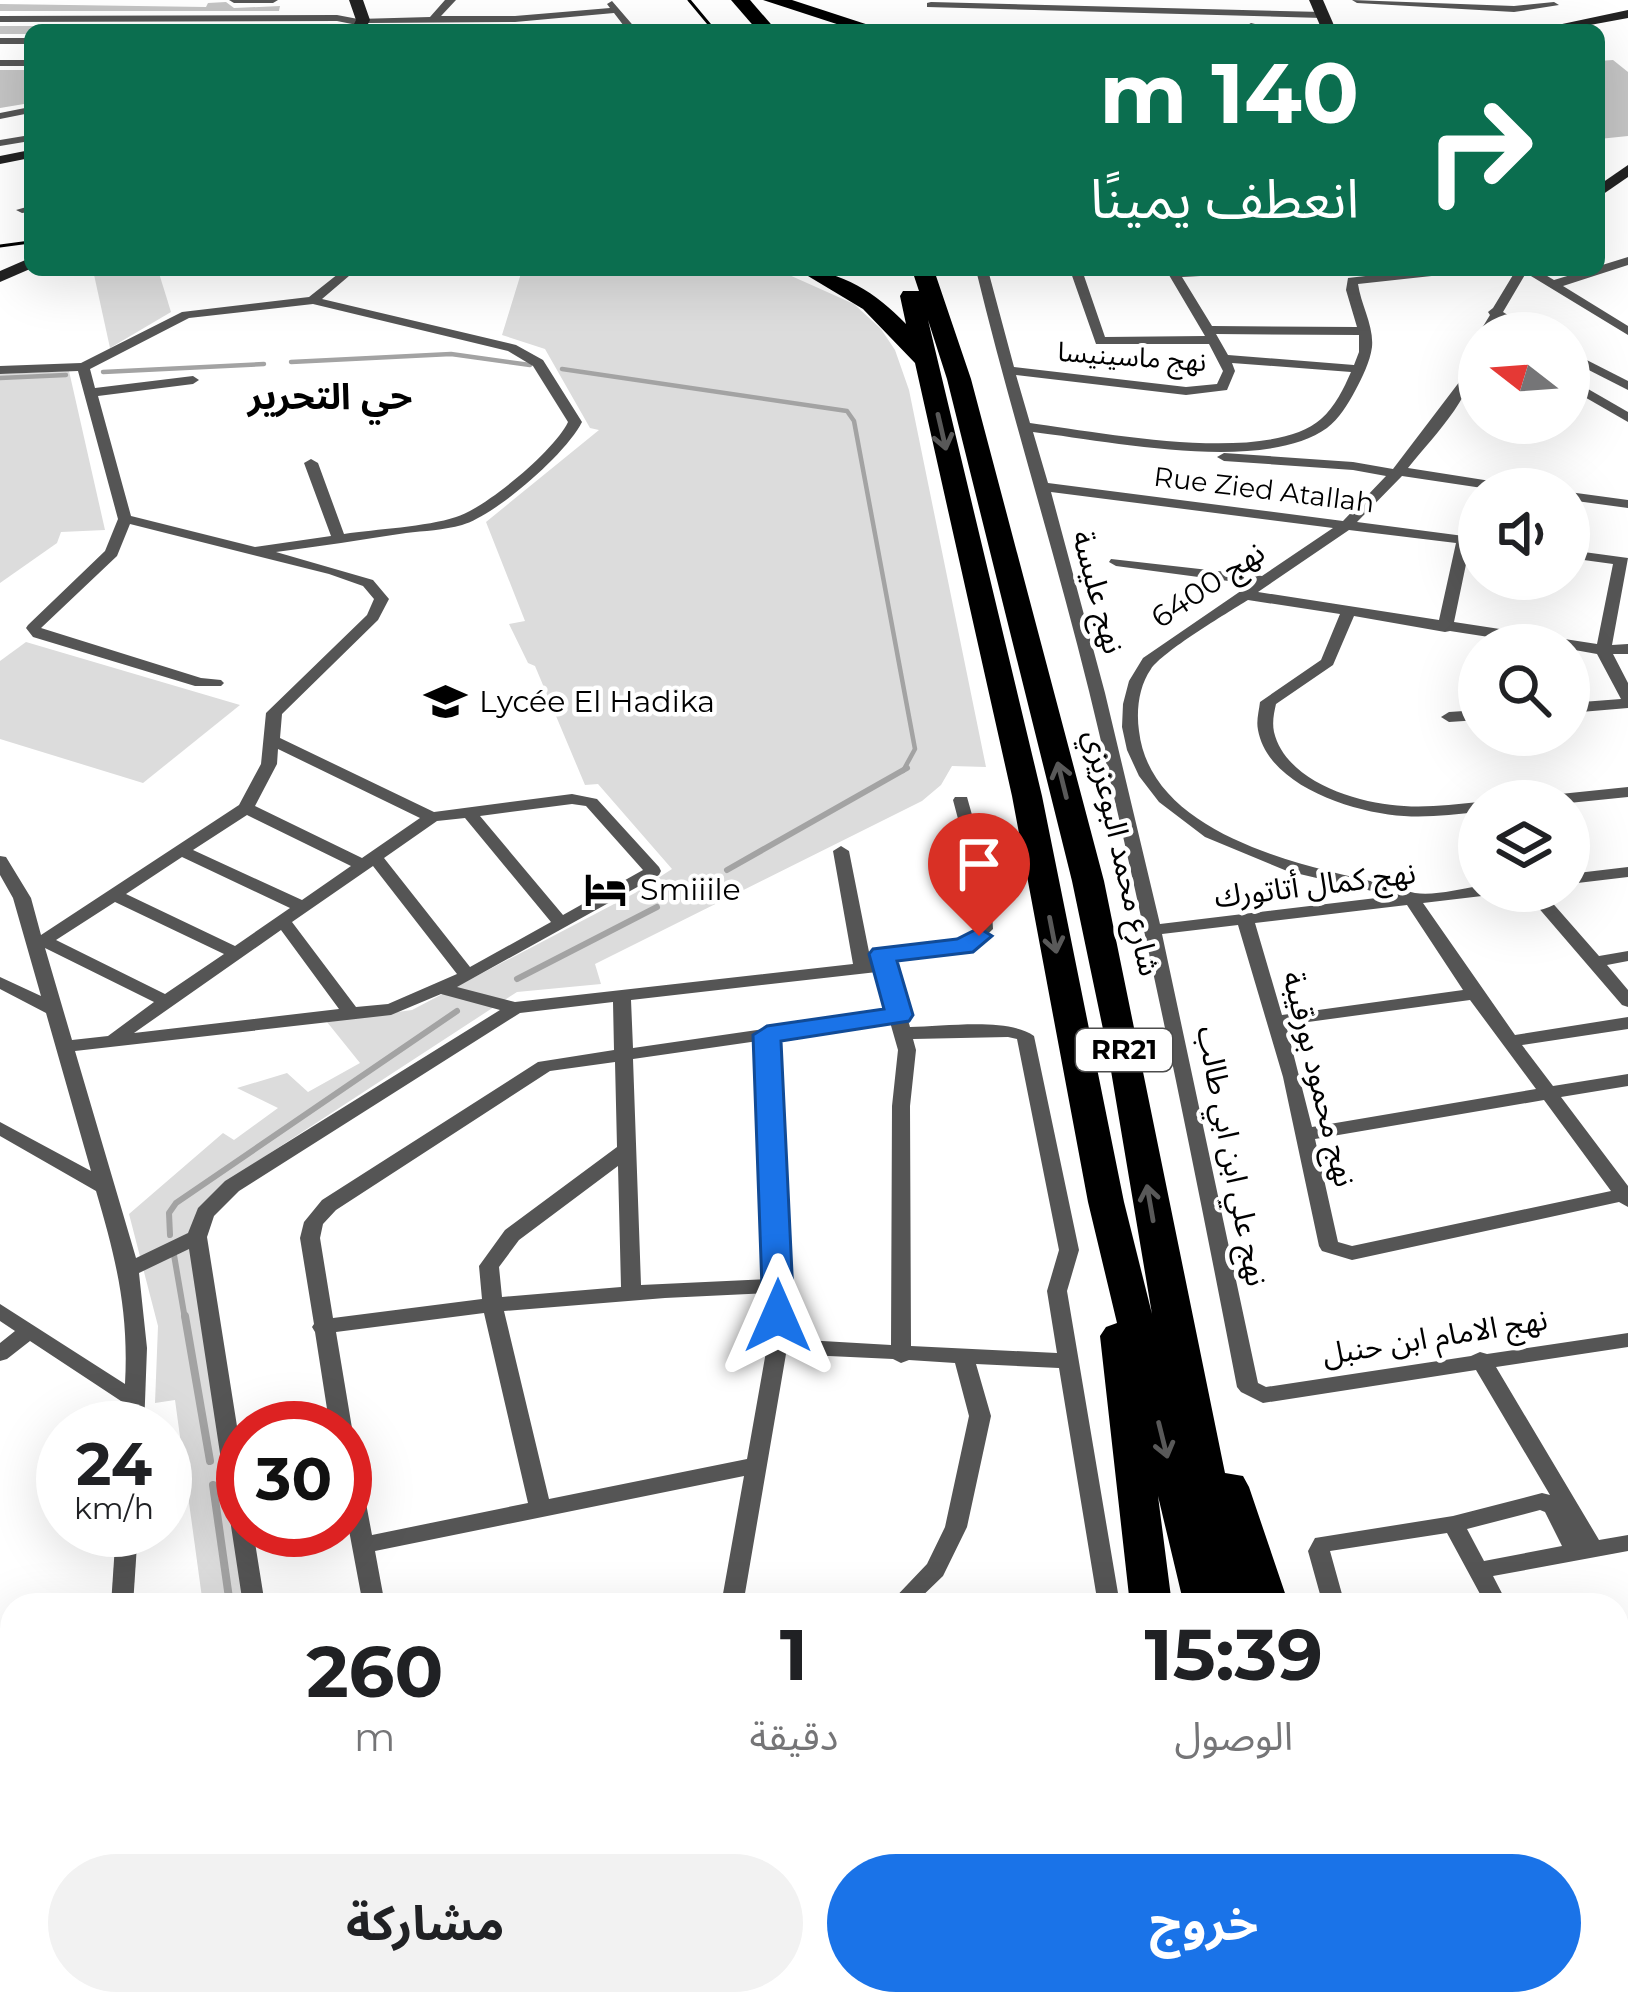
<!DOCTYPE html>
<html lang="ar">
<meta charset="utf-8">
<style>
:root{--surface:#fff;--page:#f2f2f2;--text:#202124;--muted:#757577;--accent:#1a73e8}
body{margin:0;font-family:Montserrat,"Noto Sans Arabic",sans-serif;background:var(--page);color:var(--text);direction:rtl;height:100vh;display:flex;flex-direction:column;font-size:45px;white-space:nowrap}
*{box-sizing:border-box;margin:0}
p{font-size:39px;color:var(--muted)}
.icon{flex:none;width:66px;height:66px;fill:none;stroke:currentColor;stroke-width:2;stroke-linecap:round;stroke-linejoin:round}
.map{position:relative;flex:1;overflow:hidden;direction:ltr}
.side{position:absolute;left:0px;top:1593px;width:1629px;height:423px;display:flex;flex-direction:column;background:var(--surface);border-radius:36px 36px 0 0;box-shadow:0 12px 48px #0002;direction:rtl}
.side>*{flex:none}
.hud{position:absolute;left:24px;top:24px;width:1581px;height:252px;border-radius:18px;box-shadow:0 12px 48px #0002;direction:rtl;background:#0b6e4f;color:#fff;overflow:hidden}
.needle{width:78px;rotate:287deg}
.controls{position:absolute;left:1458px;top:312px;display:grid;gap:24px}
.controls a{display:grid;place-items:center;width:132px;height:132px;border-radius:50%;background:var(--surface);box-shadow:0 12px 48px #0002;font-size:60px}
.speed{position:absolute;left:36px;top:1401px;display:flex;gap:24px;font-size:60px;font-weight:700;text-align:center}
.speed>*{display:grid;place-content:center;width:156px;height:156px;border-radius:50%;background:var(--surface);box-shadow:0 12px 48px #0002;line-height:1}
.speed small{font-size:30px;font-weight:400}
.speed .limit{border:18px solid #d22;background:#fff;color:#111}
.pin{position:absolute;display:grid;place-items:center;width:102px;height:102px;color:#fff;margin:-123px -51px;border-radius:50% 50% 50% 0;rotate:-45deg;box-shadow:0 0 12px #0007}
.pin .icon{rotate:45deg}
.me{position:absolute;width:132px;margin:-66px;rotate:0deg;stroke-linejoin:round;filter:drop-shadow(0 0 9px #0008)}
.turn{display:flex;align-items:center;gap:42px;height:252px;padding:0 48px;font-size:54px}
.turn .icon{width:156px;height:156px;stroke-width:2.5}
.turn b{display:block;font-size:84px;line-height:102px}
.eta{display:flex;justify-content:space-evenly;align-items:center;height:204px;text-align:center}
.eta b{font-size:72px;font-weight:700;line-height:84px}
.primary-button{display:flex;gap:24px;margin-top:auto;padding:24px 48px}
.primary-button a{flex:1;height:138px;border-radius:72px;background:var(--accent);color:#fff;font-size:48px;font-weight:700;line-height:138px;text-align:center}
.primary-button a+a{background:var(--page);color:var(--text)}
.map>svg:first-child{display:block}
</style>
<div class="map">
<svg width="1628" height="2015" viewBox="0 0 1628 2015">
<rect width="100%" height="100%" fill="#fff"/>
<g fill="#dcdcdc">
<polygon points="93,270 158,270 171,312 110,348"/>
<polygon points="522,270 778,270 854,304 881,329 895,350 909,390 986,767 952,766 941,785 922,801 595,964 601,984 517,992 224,1183 197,1211 247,1605 203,1605 175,1400 155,1403 158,1326 129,1214 223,1133 234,1140 278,1108 237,1088 287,1073 308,1092 360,1063 327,1022 412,1010 635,893 672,869 598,784 585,785 535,666 528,663 509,624 525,621 486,522 599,430 590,428 545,349 502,335"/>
<polygon points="69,371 105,530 61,532 57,543 0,583 0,374"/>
<polygon points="26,642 240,705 143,783 0,739 0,661"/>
</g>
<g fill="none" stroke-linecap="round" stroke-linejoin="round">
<g stroke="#a3a3a3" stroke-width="4.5">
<polyline points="291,362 451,354 530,365"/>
<polyline points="562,369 847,411 854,421 915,749 903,771"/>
<polyline points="103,372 264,364"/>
<polyline points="0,378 66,375"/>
</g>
<g stroke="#a3a3a3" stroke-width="6">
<polyline points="727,870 907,768"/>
<polyline points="517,979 657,907"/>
<polyline points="170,1235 169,1213 176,1203 457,1011"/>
<polyline points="174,1255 185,1319"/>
</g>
<g stroke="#a3a3a3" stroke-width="8">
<polyline points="185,1316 210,1461"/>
<polyline points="213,1485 230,1605"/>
<polyline points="276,2004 276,2015"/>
</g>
</g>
<g fill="#c4c4c4">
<polygon points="226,2 234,8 280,6 279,11 0,11 0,4 206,7 208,3"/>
<polygon points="0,26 276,26 275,30 30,34 0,34"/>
<polygon points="1613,60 1628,72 1628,136 1599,139 1599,61"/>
<polygon points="0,70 30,70 30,103 0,108"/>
</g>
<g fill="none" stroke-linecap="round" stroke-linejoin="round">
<g fill="#555" fill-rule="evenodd">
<polygon points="229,0 278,0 273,3 234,3"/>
<polygon points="445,0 456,0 441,16 515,16 610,8 607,4 612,1 637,30 627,30 614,13 515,22 367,23 362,26 337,21 0,22 0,16 337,15 358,19 430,17"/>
<polygon points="1352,0 1514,6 1554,2 1559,5 1514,12 1357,3"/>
<polygon points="931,2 1322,12 1327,15 1322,18 927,7 927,3"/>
<polygon points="1251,23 1255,24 1257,30 1247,30 1246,26"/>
<rect x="0" y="38" width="30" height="6"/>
<rect x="0" y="60" width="30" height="6"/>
<polygon points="30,107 30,113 0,119 0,113"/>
<polygon points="30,135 30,141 0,146 0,140"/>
<polygon points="30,206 30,212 22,213 16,210"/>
<polygon points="1628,257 1628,265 1563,286 1628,326 1628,335 1526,273 1503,312 1537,333 1522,333 1499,320 1491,333 1479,333 1490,315 1488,312 1493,308 1516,270 1537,270 1554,280 1587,270 1599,270 1599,266"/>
<path d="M 343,270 L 356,270 L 322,299 L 516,345 L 543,360 L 582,422 C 566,454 496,515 462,525 C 444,530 424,531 406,533 C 361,540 321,546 276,552 L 373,580 L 389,599 L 378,620 L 282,714 L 280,738 L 434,812 L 572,794 L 597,799 L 659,867 L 661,871 L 659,875 L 457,987 L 515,1002 L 853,964 L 833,851 L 841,846 L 849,851 L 871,962 L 874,962 L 872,955 L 875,951 L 881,950 L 959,942 L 975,928 L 974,879 L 953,800 L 955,797 L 967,797 L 990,879 L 993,929 L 970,951 L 891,959 L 910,1027 C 943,1027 1008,1017 1034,1036 L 1079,1250 L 1067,1291 L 1120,1605 L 1098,1605 L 1059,1368 L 976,1364 L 991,1416 L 967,1527 L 943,1576 L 913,1605 L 888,1605 L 927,1564 L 945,1527 L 969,1416 L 955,1363 L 909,1360 L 901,1363 L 893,1359 L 786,1354 L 743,1605 L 721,1605 L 744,1476 L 375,1551 L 385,1605 L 363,1605 L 345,1509 L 345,1442 L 353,1444 L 356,1450 L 372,1535 L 528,1503 L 484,1313 L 336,1332 L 352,1428 L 345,1435 L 345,1428 L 330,1428 L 315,1332 L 312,1327 L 314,1324 L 300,1238 L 304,1222 L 322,1200 L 538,1062 L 614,1050 L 613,1002 L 520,1013 L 239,1191 L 214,1216 L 207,1237 L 243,1464 L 243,1530 L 253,1530 L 265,1605 L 243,1605 L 189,1249 L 139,1273 L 147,1348 L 144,1428 L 122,1428 L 124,1403 L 30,1341 L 7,1359 L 0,1361 L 0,1343 L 15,1331 L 0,1321 L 0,1304 L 125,1384 C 129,1311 116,1259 96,1191 L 0,1136 L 0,1122 L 91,1171 L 46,1013 L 0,989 L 0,977 L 41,996 L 13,898 L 0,875 L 0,856 L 6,857 L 31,898 L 41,935 L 239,805 L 261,764 L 266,713 L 367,615 L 374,599 L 363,586 L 329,574 L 130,524 L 117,556 L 41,628 L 201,678 L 221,680 L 224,683 L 221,686 L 195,686 L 33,637 L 26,628 L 28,625 L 105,551 L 118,519 L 78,371 L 0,374 L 0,366 L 81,363 L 182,312 L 309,297 ZM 313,304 L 508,351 L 533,366 L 568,422 C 555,450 486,508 456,517 C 426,527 376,529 344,534 L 318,463 L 311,459 L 304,463 L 331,536 L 255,547 L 131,516 L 98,396 L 193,384 L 199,380 L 193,376 L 95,388 L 90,369 L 189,318 ZM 278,749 L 420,818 L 362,858 L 255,806 L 277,764 ZM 572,804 L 586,806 L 643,870 L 563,915 L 480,816 ZM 247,815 L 351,866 L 302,900 L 193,850 ZM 465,818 L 551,922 L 470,967 L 384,858 L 437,821 ZM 182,857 L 290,908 L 235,946 L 126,894 ZM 373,866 L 457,974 L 388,1004 L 356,1007 L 292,922 ZM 115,902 L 224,954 L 165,994 L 56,940 ZM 281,930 L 339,1009 L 134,1033 ZM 45,948 L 154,1002 L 108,1036 L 72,1040 ZM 877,972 L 887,1011 L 633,1048 L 631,1000 ZM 441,994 L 500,1010 L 225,1181 L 198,1208 L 188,1233 L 136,1258 L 75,1051 L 391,1015 ZM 890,1022 L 898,1050 L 892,1106 L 891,1345 L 788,1339 L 790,1286 L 776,1038 ZM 1008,1037 L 1017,1039 L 1059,1250 L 1047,1291 L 1057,1353 L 911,1346 L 910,1106 L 916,1050 L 913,1039 ZM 758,1041 L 770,1279 L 641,1285 L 633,1059 ZM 615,1062 L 617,1147 L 505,1230 L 479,1266 L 482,1299 L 333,1318 L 320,1238 L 323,1224 L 336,1210 L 550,1071 ZM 618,1166 L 621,1287 L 502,1297 L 499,1267 L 519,1240 ZM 769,1293 L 767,1346 L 747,1459 L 549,1499 L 504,1311 L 665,1298 Z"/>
<path d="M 976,270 L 988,270 L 1014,367 L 1186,387 L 1217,384 L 1223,371 L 1209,344 L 1096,344 L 1070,270 L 1082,270 L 1105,337 L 1205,336 L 1166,270 L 1243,270 L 1237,274 L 1182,277 L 1212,326 L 1357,327 L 1346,290 L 1348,278 L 1418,270 L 1456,270 L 1450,274 L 1358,284 C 1361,305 1374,326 1372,347 C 1370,362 1362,378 1355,391 C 1348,404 1339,419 1327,428 C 1263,474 1108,441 1033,432 L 1048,483 L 1343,521 L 1386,476 L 1353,470 L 1224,461 L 1217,457 L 1224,453 L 1353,462 L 1393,469 L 1460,381 L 1473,347 L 1479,343 C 1479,392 1437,432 1408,468 L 1516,485 L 1523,489 L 1489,489 L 1402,476 L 1357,522 L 1479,538 L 1479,546 L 1470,545 L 1454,622 L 1597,644 L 1613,564 L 1569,558 L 1569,550 L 1628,558 L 1612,645 L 1628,644 L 1628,654 L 1613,654 L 1628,683 L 1628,708 L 1569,713 L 1569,703 L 1621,699 L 1597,654 L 1569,649 L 1569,645 L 1541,645 L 1450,631 L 1445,632 L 1354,616 L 1333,665 L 1276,704 C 1274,713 1272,722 1274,732 C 1286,782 1359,804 1404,806 C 1429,808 1454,804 1479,802 L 1479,812 C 1454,814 1429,818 1404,816 C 1354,813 1268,786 1258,730 C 1256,721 1259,711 1260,702 L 1321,660 L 1340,614 L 1248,600 C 1227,613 1162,652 1151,669 C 1139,686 1136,710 1139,731 C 1151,834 1299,865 1380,883 C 1392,885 1404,891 1415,893 C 1434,896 1460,889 1479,886 L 1479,891 L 1491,891 L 1482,896 L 1423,903 L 1515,1035 L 1628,1017 L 1628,1029 L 1522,1045 L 1553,1086 L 1628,1074 L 1628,1086 L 1561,1097 L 1628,1186 L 1628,1207 L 1619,1202 L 1352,1260 L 1322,1251 L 1319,1246 L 1283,1077 L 1238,925 L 1162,934 L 1258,1383 L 1266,1387 L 1471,1356 L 1480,1352 L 1487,1354 L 1628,1333 L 1628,1347 L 1496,1367 L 1599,1540 L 1628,1535 L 1628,1551 L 1493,1576 L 1508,1605 L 1486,1605 L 1447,1533 L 1330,1551 L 1345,1605 L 1323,1605 L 1308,1551 L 1315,1538 L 1453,1516 L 1542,1493 L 1550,1495 L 1476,1370 L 1263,1403 L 1241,1392 L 1237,1387 C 1192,1154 1145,922 1089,691 C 1054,549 1010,410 976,270 ZM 1216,334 L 1359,335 L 1359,352 L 1354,365 L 1228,355 ZM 1232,363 L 1351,372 C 1344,388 1335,407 1321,419 C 1267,466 1099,432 1030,423 L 1016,375 L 1186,395 L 1227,390 L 1235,371 ZM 1051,492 L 1333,528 L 1262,576 L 1111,559 L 1109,562 L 1116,566 L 1251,584 L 1143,658 L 1129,681 L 1123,704 L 1122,727 L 1127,750 L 1139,776 L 1159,802 L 1205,837 L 1287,871 L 1393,896 L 1160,924 L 1105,693 ZM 1349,530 L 1456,543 L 1439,620 L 1258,592 ZM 1407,905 L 1463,990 L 1282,1015 L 1255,923 ZM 1470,1000 L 1536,1089 L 1312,1127 L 1286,1025 ZM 1544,1100 L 1611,1191 L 1352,1246 L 1338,1242 L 1315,1139 ZM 1540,1510 L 1545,1512 L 1562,1546 L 1484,1561 L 1467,1529 Z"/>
<polygon points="1569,351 1628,381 1628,390 1569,360"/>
<polygon points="1569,378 1628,412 1628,422 1569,388"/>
<polygon points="1569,492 1628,500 1628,508 1569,500"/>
<polygon points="1479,710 1479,720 1449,722 1441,717 1449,712"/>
<polygon points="1628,787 1628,797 1569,803 1533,801 1541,796"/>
<polygon points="1628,867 1628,877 1569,884 1569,874"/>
<polygon points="1524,891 1542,891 1599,956 1628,951 1628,961 1607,965 1628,990 1628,1007 1622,1005"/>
<polygon points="116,1530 138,1530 133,1605 111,1605"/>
<polygon points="1617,1837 1626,1840 1628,1844 1628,1881 1619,1877 1617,1873"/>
<polygon points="46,2004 112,2004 112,2015 35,2015 39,2007"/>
<polygon points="307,2004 350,2004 346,2012 338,2015 308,2015 305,2009"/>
<polygon points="867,2004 893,2004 891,2015 865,2015"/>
</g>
<g fill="#222" fill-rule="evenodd">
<polygon points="349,0 363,0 370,20 365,30 351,30 356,20"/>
<polygon points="1309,0 1323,0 1336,30 1322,30"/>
<polygon points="1628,10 1628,18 1563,30 1534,30"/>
<polygon points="30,150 30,158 0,164 0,156"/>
<polygon points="1628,165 1628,177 1599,197 1599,185"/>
<polygon points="30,258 30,269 0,282 0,271"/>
<polygon points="1015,2004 1114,2004 1119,2015 1010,2015"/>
</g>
<g fill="#000" fill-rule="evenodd">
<polygon points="731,0 750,0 776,30 757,30"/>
<polygon points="763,0 792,0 884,30 855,30"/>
<path d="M 798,270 C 842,270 876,293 906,324 L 900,296 L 903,291 L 919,291 L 912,270 L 934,270 L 971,379 L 1104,881 L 1225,1473 L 1243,1476 L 1249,1487 L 1289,1605 L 1184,1605 L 1158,1496 L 1172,1605 L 1130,1605 L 1100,1336 L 1106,1327 L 1117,1323 L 1088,1202 L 1012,796 L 915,363 L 863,309 ZM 928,320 L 947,379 L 1072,881 L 1108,1053 L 1152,1314 L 1124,1202 L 1042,796 Z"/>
<polygon points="1031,2004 1080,2004 1075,2015 1036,2015"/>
<polygon points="1291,2004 1374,2004 1378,2015 1294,2015"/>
<polygon points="1401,2004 1449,2004 1454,2015 1406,2015"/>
</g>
<g stroke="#000" stroke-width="3">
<polyline points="689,0 714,30"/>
<polyline points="0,246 30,242"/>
</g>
</g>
<defs><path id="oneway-shaft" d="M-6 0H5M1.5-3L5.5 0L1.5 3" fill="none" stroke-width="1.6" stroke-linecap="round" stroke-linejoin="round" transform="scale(3)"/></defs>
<g stroke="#595959">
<use href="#oneway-shaft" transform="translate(942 432) rotate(77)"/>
<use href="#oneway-shaft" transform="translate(1062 780) rotate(-104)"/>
<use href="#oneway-shaft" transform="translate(1053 935) rotate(79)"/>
<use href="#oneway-shaft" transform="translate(1150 1203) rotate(-100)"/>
<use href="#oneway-shaft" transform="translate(1163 1440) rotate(76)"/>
</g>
<polygon fill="#1a73e8" stroke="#114b97" stroke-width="3" points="979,928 992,936 973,952 897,961 913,1015 909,1021 781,1041 794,1316 789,1324 768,1324 763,1316 753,1035 767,1026 884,1009 869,954 873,949 957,939"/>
<defs>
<symbol id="school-bare" viewBox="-9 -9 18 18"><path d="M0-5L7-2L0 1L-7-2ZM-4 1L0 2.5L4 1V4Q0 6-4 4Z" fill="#000" stroke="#fff" stroke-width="2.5" paint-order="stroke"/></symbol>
<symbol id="hotel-bare" viewBox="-9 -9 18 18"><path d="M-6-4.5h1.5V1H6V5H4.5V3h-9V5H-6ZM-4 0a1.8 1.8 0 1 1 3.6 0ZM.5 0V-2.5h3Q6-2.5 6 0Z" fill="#000" stroke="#fff" stroke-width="2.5" paint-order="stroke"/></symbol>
</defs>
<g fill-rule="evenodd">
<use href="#school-bare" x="416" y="672" width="59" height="59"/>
<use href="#hotel-bare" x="576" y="860" width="59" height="59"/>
</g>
<g text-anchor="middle" stroke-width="9" stroke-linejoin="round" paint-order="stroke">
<g font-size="27" fill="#000" stroke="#fff">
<text transform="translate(1132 357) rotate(4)" y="9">نهج ماسينيسا</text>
<text transform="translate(1264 490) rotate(7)" y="9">Rue Zied Atallah</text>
</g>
<rect fill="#fff" stroke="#4c4c4c" stroke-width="3" x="1076" y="1029" width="96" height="42" rx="9"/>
<g font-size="27" font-weight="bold" fill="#000">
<text x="1124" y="1059">RR21</text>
</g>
<g font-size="30" fill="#000" stroke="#fff">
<text transform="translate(1208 585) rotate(-34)" y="10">نهج 6400</text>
<text transform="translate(1098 592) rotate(75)" y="10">نهج عليسة</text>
<text transform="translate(1122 853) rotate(77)" y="10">شارع محمد البوعزيزي</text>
<text transform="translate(1315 885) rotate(-7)" y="10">نهج كمال أتاتورك</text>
<text transform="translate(1319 1079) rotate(76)" y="10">نهج محمود بورقيبة</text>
<text transform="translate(1232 1156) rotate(79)" y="10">نهج علي ابن ابي طالب</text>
<text transform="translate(1435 1337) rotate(-9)" y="10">نهج الامام ابن حنبل</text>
</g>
<g font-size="30" fill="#000" stroke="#fff" text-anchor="start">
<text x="479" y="712">Lycée El Hadika</text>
<text x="640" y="900">Smiiile</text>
</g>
<g font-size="36" font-weight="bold" fill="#000" stroke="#fff">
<text x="330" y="409">حي التحرير</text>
</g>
</g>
</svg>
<div class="controls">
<a><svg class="needle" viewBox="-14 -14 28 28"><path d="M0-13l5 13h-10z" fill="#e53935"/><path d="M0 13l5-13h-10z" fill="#757577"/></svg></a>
<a><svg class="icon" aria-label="sound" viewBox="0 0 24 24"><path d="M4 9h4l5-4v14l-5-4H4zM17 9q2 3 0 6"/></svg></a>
<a><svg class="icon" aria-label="search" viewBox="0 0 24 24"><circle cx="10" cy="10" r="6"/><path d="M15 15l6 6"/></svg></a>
<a><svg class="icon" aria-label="layers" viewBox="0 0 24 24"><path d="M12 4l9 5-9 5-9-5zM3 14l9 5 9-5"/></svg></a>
</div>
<div class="speed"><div>24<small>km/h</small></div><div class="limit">30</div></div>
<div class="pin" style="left:979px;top:936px;background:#d93025"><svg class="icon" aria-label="arrive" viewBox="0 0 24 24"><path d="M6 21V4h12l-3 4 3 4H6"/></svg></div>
<svg class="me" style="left:778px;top:1316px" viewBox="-20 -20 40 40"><path d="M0-17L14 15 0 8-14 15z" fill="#1a73e8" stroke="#fff" stroke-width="4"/></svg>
<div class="hud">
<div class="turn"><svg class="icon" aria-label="right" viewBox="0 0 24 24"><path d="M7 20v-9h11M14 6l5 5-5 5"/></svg><div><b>140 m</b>انعطف يمينًا</div></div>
</div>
<section class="side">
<div class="eta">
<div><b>15:39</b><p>الوصول</p></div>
<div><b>1</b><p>دقيقة</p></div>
<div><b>260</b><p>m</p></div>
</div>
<div class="primary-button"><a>خروج</a><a>مشاركة</a></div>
</section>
</div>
